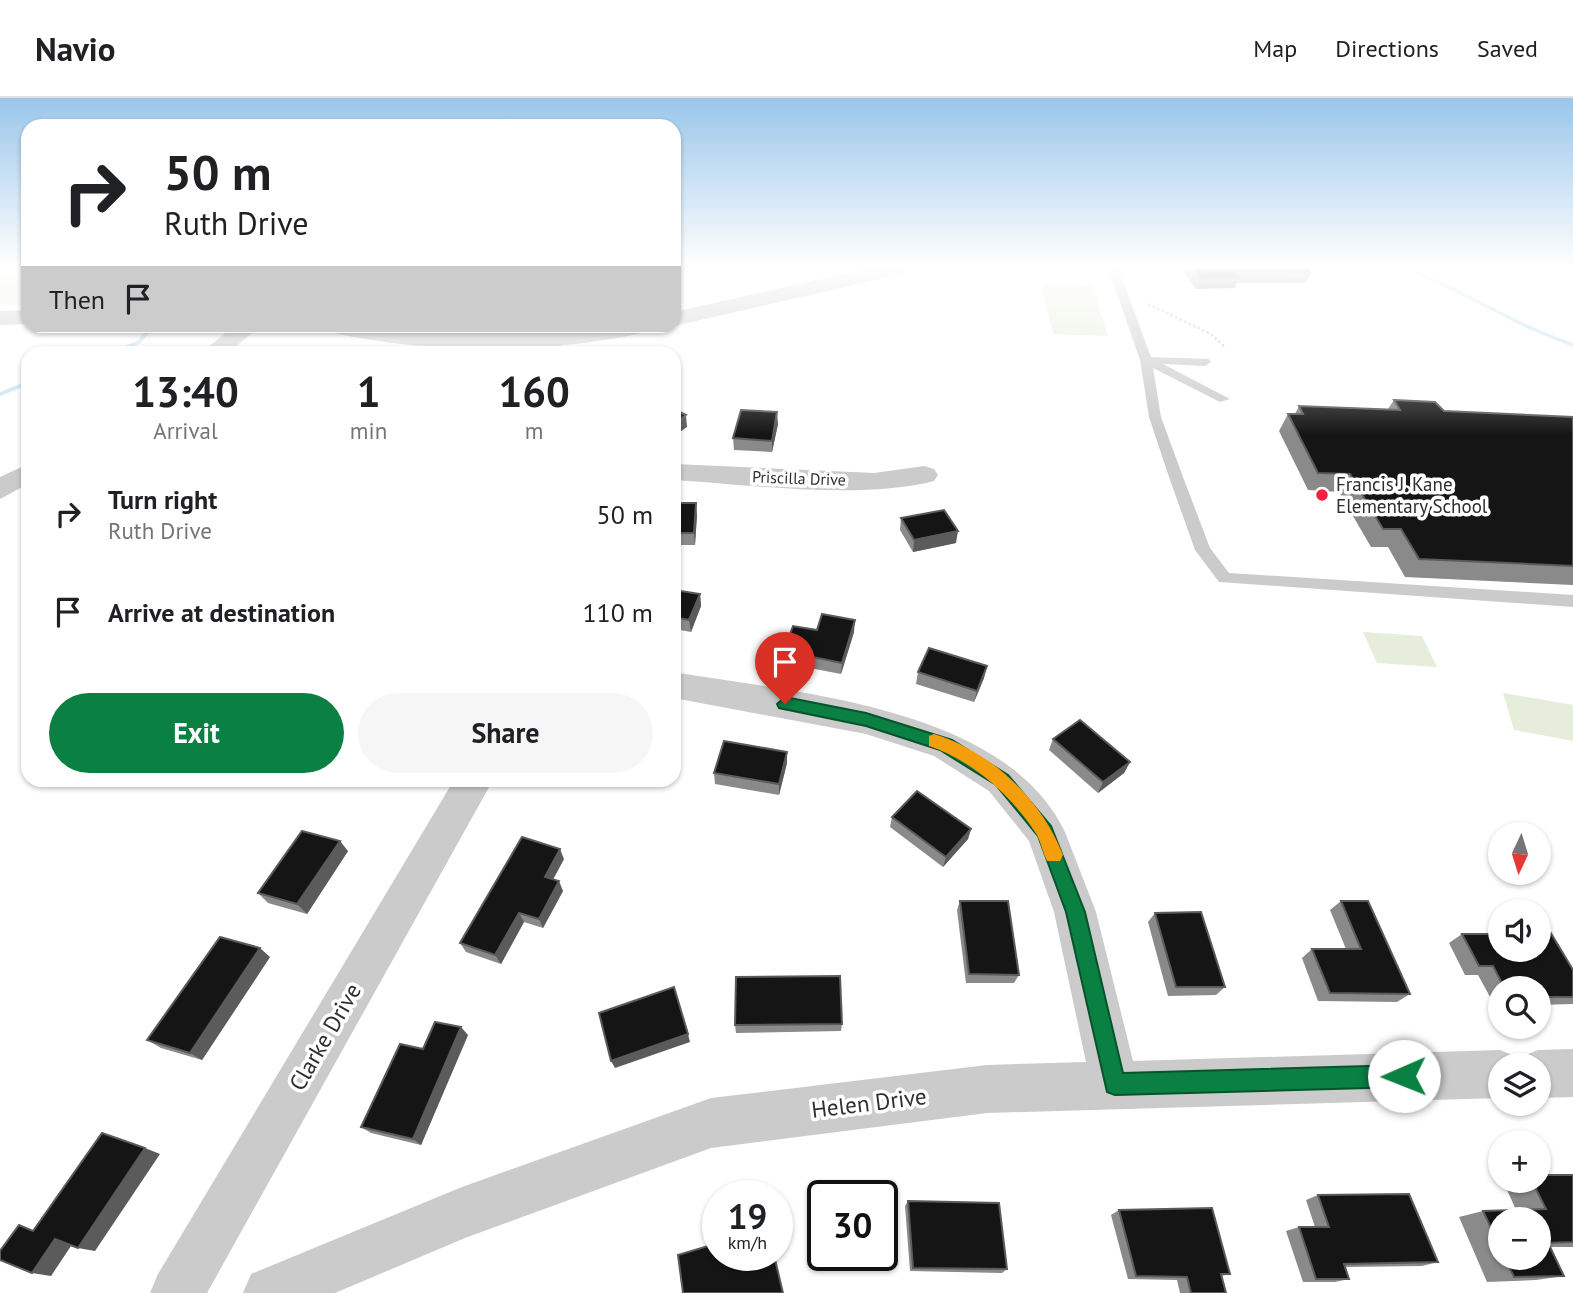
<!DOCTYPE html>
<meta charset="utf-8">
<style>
:root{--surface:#fff;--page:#f6f6f6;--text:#202124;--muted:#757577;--line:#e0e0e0;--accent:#0b8043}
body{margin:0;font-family:"PT Sans",sans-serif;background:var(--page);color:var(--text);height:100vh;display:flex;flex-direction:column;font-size:26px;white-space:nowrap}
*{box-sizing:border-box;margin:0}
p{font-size:23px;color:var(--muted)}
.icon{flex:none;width:38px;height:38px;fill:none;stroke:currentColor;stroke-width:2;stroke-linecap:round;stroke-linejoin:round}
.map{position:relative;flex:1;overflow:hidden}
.panel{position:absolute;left:21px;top:248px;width:660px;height:441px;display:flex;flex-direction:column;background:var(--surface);border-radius:21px;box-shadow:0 2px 5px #0004}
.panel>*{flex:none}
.top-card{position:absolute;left:21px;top:21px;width:660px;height:214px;border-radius:21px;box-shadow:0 2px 5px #0004;background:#fff;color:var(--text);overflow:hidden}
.needle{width:46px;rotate:184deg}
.tools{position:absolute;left:1488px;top:724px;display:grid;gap:14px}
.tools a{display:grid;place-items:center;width:63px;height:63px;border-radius:50%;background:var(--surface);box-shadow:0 2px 5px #0004;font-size:35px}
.speed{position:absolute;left:702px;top:1082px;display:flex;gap:14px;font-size:35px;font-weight:700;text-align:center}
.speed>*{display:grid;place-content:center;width:91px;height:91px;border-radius:50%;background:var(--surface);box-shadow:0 2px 5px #0004;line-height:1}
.speed small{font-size:18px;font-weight:400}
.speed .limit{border:4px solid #111;border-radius:10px;background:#fff;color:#111}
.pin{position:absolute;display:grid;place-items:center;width:60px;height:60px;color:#fff;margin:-72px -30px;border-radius:50% 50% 50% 0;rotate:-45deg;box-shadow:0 0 7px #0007}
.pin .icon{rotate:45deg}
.me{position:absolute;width:77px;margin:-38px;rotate:269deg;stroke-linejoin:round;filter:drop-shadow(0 0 5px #0008)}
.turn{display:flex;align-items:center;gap:24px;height:147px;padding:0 28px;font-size:32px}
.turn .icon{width:91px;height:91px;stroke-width:2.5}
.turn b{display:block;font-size:49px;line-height:60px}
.then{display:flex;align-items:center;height:66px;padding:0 28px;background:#0003;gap:14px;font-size:26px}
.eta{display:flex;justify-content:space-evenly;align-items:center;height:119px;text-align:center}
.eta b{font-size:42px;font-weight:600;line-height:49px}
.action{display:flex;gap:14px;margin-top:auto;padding:14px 28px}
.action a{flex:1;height:80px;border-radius:42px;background:var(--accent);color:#fff;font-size:28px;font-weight:600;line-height:80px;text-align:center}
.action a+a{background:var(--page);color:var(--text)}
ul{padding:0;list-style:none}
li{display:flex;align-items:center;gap:21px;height:98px;padding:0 28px}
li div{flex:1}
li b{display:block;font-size:26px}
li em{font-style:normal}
header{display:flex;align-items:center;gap:42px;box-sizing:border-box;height:98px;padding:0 35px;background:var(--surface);border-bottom:2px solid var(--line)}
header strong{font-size:33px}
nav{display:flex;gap:38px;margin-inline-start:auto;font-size:24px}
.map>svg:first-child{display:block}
</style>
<header>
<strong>Navio</strong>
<nav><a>Map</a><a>Directions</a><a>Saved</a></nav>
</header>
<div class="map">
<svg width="1573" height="1195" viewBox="0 0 1573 1195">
<rect width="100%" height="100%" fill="#fff"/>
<g fill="#e6edda">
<polygon points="0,170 28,170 28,208 0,206"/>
<polygon points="1041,186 1092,187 1108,238 1053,236"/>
<polygon points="1363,534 1422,538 1437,569 1377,565"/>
<polygon points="1503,595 1573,607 1573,643 1514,632"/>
</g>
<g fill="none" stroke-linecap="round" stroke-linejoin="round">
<g fill="#c5e2ef" fill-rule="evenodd">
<path d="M 1402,170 C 1423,169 1490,209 1512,219 C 1532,229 1552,238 1573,245 L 1573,249 L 1528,231 L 1446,190 Z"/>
<polygon points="145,233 150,234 141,245 114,256 104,256 137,243"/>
<polygon points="28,283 28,287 0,298 0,294"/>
</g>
<polyline stroke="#cbcbcb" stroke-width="2.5" stroke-dasharray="2.5 2.5" stroke-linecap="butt" points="1148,206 1211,236 1226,250"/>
<polygon fill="#cbcbcb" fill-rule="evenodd" points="1108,170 1118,170 1151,259 1209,261 1211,264 1205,268 1163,266 1230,301 1220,304 1153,270 1161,319 1183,379 1210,450 1229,475 1573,497 1573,509 1219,484 1195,452 1169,379 1149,319 1140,262"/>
<g fill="#cbcbcb" fill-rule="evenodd">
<polygon points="235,228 260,228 227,256 199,256"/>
<polygon points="548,234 556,236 565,256 541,256 536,241 540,236"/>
<polygon points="28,366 28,386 0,401 0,379"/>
<path d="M 674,366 L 874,375 L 924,368 L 934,371 L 938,377 L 934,383 C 859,402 753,387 674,382 Z"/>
<path d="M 674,574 C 795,595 1005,608 1065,734 L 1096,814 L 1133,963 L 1500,952 L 1517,959 L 1519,965 L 1521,959 L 1538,952 L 1573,951 L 1573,999 L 1538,1000 L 1538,968 L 1500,968 L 1500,1000 L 987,1015 L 711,1050 L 465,1140 L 335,1195 L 243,1195 L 251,1176 L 462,1089 L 711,1000 L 987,967 L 1086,964 L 1054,814 L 1029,743 L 989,693 L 934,658 L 866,636 L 674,600 Z"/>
<polygon points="454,682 493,682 207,1195 150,1195 158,1176"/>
</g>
<g fill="#cbcbcb" fill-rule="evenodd">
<polygon points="869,170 910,170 906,175 898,177 674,228 670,228 674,228 674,214"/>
<polygon points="28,212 28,226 0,227 0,213"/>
<path d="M 322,228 C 377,223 433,233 488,234 C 543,235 599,223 654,228 L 650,233 C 561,256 416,256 326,233 Z"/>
</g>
</g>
<g fill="#8a8a8a" fill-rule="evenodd">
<polygon points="1181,170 1308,170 1311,175 1306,185 1237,185 1235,190 1196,191"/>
<polygon points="1394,302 1444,313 1573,319 1573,487 1405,479 1388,449 1371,449 1339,394 1308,392 1279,333 1288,316 1295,316 1299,308 1388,311"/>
<polygon points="778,326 772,354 734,352 733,340"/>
<polygon points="674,405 697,417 695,447 674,447"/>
<polygon points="901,420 956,445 913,454 900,432"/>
<polygon points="674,492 700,496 701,508 691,534 674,531"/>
<polygon points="817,532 854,534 841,576 784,565 784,553"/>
<polygon points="918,574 984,580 974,604 916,586"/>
<polygon points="1053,641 1130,664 1124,675 1098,695 1049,652"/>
<polygon points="787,654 787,665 779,697 715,686 714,675"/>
<polygon points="632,682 657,682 655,687"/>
<polygon points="892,719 971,731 968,741 943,769 890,729"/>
<polygon points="348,753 307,816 268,805 258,795"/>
<polygon points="564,761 553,781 563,793 543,830 524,824 501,866 466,854 460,845"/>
<polygon points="960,803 1019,877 1014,885 966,885 957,812"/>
<polygon points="1341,803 1410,896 1397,904 1318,903 1302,860 1312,851 1346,851 1330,812"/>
<polygon points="1155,815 1225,889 1216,897 1168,898 1148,824"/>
<polygon points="1500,827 1500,852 1573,872 1573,906 1538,907 1538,891 1500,891 1500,908 1495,908 1478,877 1465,877 1449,845 1462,836 1493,836 1491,832"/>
<polygon points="270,859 202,962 161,950 147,942"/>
<polygon points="842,926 841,933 736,935 735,927"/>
<polygon points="468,937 421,1047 371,1035 361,1029 423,951"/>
<path d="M 1573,1077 L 1573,1149 L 1551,1149 L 1564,1178 L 1536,1182 L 1487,1184 L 1459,1119 L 1483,1113 L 1516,1112 L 1504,1085 L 1511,1083 L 1538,1083 ZM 1500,1122 L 1538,1160 L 1500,1160 Z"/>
<polygon points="1318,1097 1438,1164 1422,1168 1345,1169 1349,1181 1335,1184 1303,1184 1286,1133 1299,1129 1315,1129 1306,1102"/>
<polygon points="908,1103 1007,1171 1002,1175 910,1173 905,1108"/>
<polygon points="1119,1112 1230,1176 1221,1178 1226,1195 1180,1195 1177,1182 1128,1181 1111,1117"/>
</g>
<g fill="#5b5b5b">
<polygon points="777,314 778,326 772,354 772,343"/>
<polygon points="686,317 687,329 674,338 674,326"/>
<polygon points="696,405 697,417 695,447 694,435"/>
<polygon points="958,433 956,445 913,454 914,442"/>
<polygon points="700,496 701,508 691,534 689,522"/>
<polygon points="855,522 854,534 841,576 842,565"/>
<polygon points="987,568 984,580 974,604 977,593"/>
<polygon points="787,654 787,665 779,697 779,686"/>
<polygon points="1130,664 1124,675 1098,695 1103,684"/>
<polygon points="971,731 968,741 943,769 946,759"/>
<polygon points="340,743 348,753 307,816 297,806"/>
<polygon points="560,751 564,761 549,789 545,779"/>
<polygon points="559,783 563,793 543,830 539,821"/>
<polygon points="519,815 524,824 501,866 495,857"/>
<polygon points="260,850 270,859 202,962 190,955"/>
<polygon points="461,929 468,937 421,1047 413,1041"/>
<polygon points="688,936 690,944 615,970 611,963"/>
<polygon points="145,1050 160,1056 95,1153 78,1150"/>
<polygon points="55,1141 73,1145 51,1178 32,1175"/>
</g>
<g fill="#151515" stroke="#5b5b5b" stroke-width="2">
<polygon points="1193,170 1308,170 1311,175 1236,174 1240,179 1200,180"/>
<polygon points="623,252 624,256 601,256"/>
<polygon points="1394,302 1435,304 1444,313 1573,319 1573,468 1419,461 1401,431 1383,431 1350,376 1318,375 1288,316 1303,316 1299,308 1400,312"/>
<polygon points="674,311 686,317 674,326"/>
<polygon points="741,312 777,314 772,343 733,340"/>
<polygon points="674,405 696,405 694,435 674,435"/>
<polygon points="944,412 958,433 914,442 901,420"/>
<polygon points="674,492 700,496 689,522 674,519"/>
<polygon points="822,516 855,522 842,565 784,553 793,528 817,532"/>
<polygon points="929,550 987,568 977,593 918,574"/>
<polygon points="1080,622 1130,664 1103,684 1053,641"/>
<polygon points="724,643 787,654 779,686 714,675"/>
<polygon points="917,693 971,731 946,759 892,719"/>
<polygon points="302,733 340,743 297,806 258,795"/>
<polygon points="522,739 560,751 545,779 559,783 539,821 519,815 495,857 460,845"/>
<polygon points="960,803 1008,803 1019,877 969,876"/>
<polygon points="1341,803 1368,803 1410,896 1330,895 1312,851 1361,851"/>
<polygon points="1201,814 1225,889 1176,889 1155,815"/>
<polygon points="1538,822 1543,822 1573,872 1573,899 1538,899 1538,891 1505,891 1493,868 1479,868 1462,836 1500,836 1500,852 1538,852"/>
<polygon points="220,839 260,850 190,955 147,942"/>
<polygon points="840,878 842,926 735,927 736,879"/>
<polygon points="674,889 688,936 611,963 599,915"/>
<polygon points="435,924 461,929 413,1041 361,1029 400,946 423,951"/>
<polygon points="102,1035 145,1050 78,1150 55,1141 32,1175 0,1162 0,1153 19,1127 33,1133"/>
<polygon points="1538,1077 1573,1077 1573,1144 1548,1145 1564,1178 1514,1179 1505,1160 1538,1160 1538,1122 1500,1122 1500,1149 1483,1113 1546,1111 1532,1083 1538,1083"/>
<polygon points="1409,1096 1438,1164 1344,1166 1349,1181 1316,1181 1299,1129 1329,1129 1318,1097"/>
<polygon points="908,1103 999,1105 1007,1171 913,1170"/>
<polygon points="1212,1110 1230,1176 1221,1176 1226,1195 1191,1195 1187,1179 1136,1178 1119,1112"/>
<polygon points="718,1145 718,1157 774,1157 783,1195 683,1195 678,1157"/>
</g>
<linearGradient id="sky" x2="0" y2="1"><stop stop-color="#9ac6eb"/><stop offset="0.5" stop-color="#fff"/><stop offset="1" stop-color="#fff" stop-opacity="0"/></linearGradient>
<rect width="1573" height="337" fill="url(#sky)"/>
<polygon fill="#0b8043" stroke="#07532c" stroke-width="2" points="785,599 866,615 952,642 1008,677 1051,728 1085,814 1123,975 1404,967 1411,970 1414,978 1411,985 1404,989 1115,997 1107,994 1066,814 1038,738 996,687 940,652 866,628 779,610 777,606"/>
<path fill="#f59e0b" d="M 934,636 C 992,654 1042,702 1063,757 L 1060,763 L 1047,763 C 1043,755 1041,745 1037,737 C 1013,699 972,662 929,648 L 929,638 Z"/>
<circle fill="#f71f41" stroke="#fff" stroke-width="2.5" cx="1322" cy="397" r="7"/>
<g text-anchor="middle" stroke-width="7" stroke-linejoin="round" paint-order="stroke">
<g font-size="16" fill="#2e2e2e" stroke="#fff">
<text transform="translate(799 380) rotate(2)" y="6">Priscilla Drive</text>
</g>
<g font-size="19" fill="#2e2e2e" stroke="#fff" text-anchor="start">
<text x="1336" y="393">Francis J. Kane<tspan x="1336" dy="22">Elementary School</tspan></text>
</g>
<g font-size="23" fill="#2e2e2e" stroke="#fff">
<text transform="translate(325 939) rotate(-60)" y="8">Clarke Drive</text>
<text transform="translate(869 1005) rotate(-7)" y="8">Helen Drive</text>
</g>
</g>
</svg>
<div class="tools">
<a><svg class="needle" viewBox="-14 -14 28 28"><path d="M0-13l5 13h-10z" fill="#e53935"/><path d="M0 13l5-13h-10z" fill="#757577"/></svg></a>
<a><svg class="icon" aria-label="sound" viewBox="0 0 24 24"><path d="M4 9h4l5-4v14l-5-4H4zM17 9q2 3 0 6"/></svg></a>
<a><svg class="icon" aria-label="search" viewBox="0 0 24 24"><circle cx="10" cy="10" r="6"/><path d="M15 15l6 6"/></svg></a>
<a><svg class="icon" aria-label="layers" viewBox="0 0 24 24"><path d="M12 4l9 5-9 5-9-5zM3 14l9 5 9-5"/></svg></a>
<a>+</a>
<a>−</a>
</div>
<div class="speed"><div>19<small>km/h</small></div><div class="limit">30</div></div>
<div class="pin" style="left:785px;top:606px;background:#d93025"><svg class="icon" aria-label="arrive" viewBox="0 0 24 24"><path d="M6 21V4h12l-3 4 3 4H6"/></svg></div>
<svg class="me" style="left:1404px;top:978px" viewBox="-20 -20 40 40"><circle r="19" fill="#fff"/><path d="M0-13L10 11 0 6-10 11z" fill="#0b8043"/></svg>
<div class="top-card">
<div class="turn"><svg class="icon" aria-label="right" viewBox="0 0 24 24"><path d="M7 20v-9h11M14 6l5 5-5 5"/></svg><div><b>50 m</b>Ruth Drive</div></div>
<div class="then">Then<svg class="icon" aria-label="arrive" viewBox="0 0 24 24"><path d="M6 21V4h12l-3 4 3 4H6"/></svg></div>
</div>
<section class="panel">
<div class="eta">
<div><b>13:40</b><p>Arrival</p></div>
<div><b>1</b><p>min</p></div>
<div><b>160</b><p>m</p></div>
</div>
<ul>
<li><svg class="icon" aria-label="right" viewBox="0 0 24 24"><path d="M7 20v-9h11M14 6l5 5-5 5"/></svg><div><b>Turn right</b><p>Ruth Drive</p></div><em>50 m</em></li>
<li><svg class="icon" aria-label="arrive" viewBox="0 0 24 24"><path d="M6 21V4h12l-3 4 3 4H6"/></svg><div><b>Arrive at destination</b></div><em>110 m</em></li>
</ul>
<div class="action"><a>Exit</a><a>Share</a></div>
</section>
</div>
